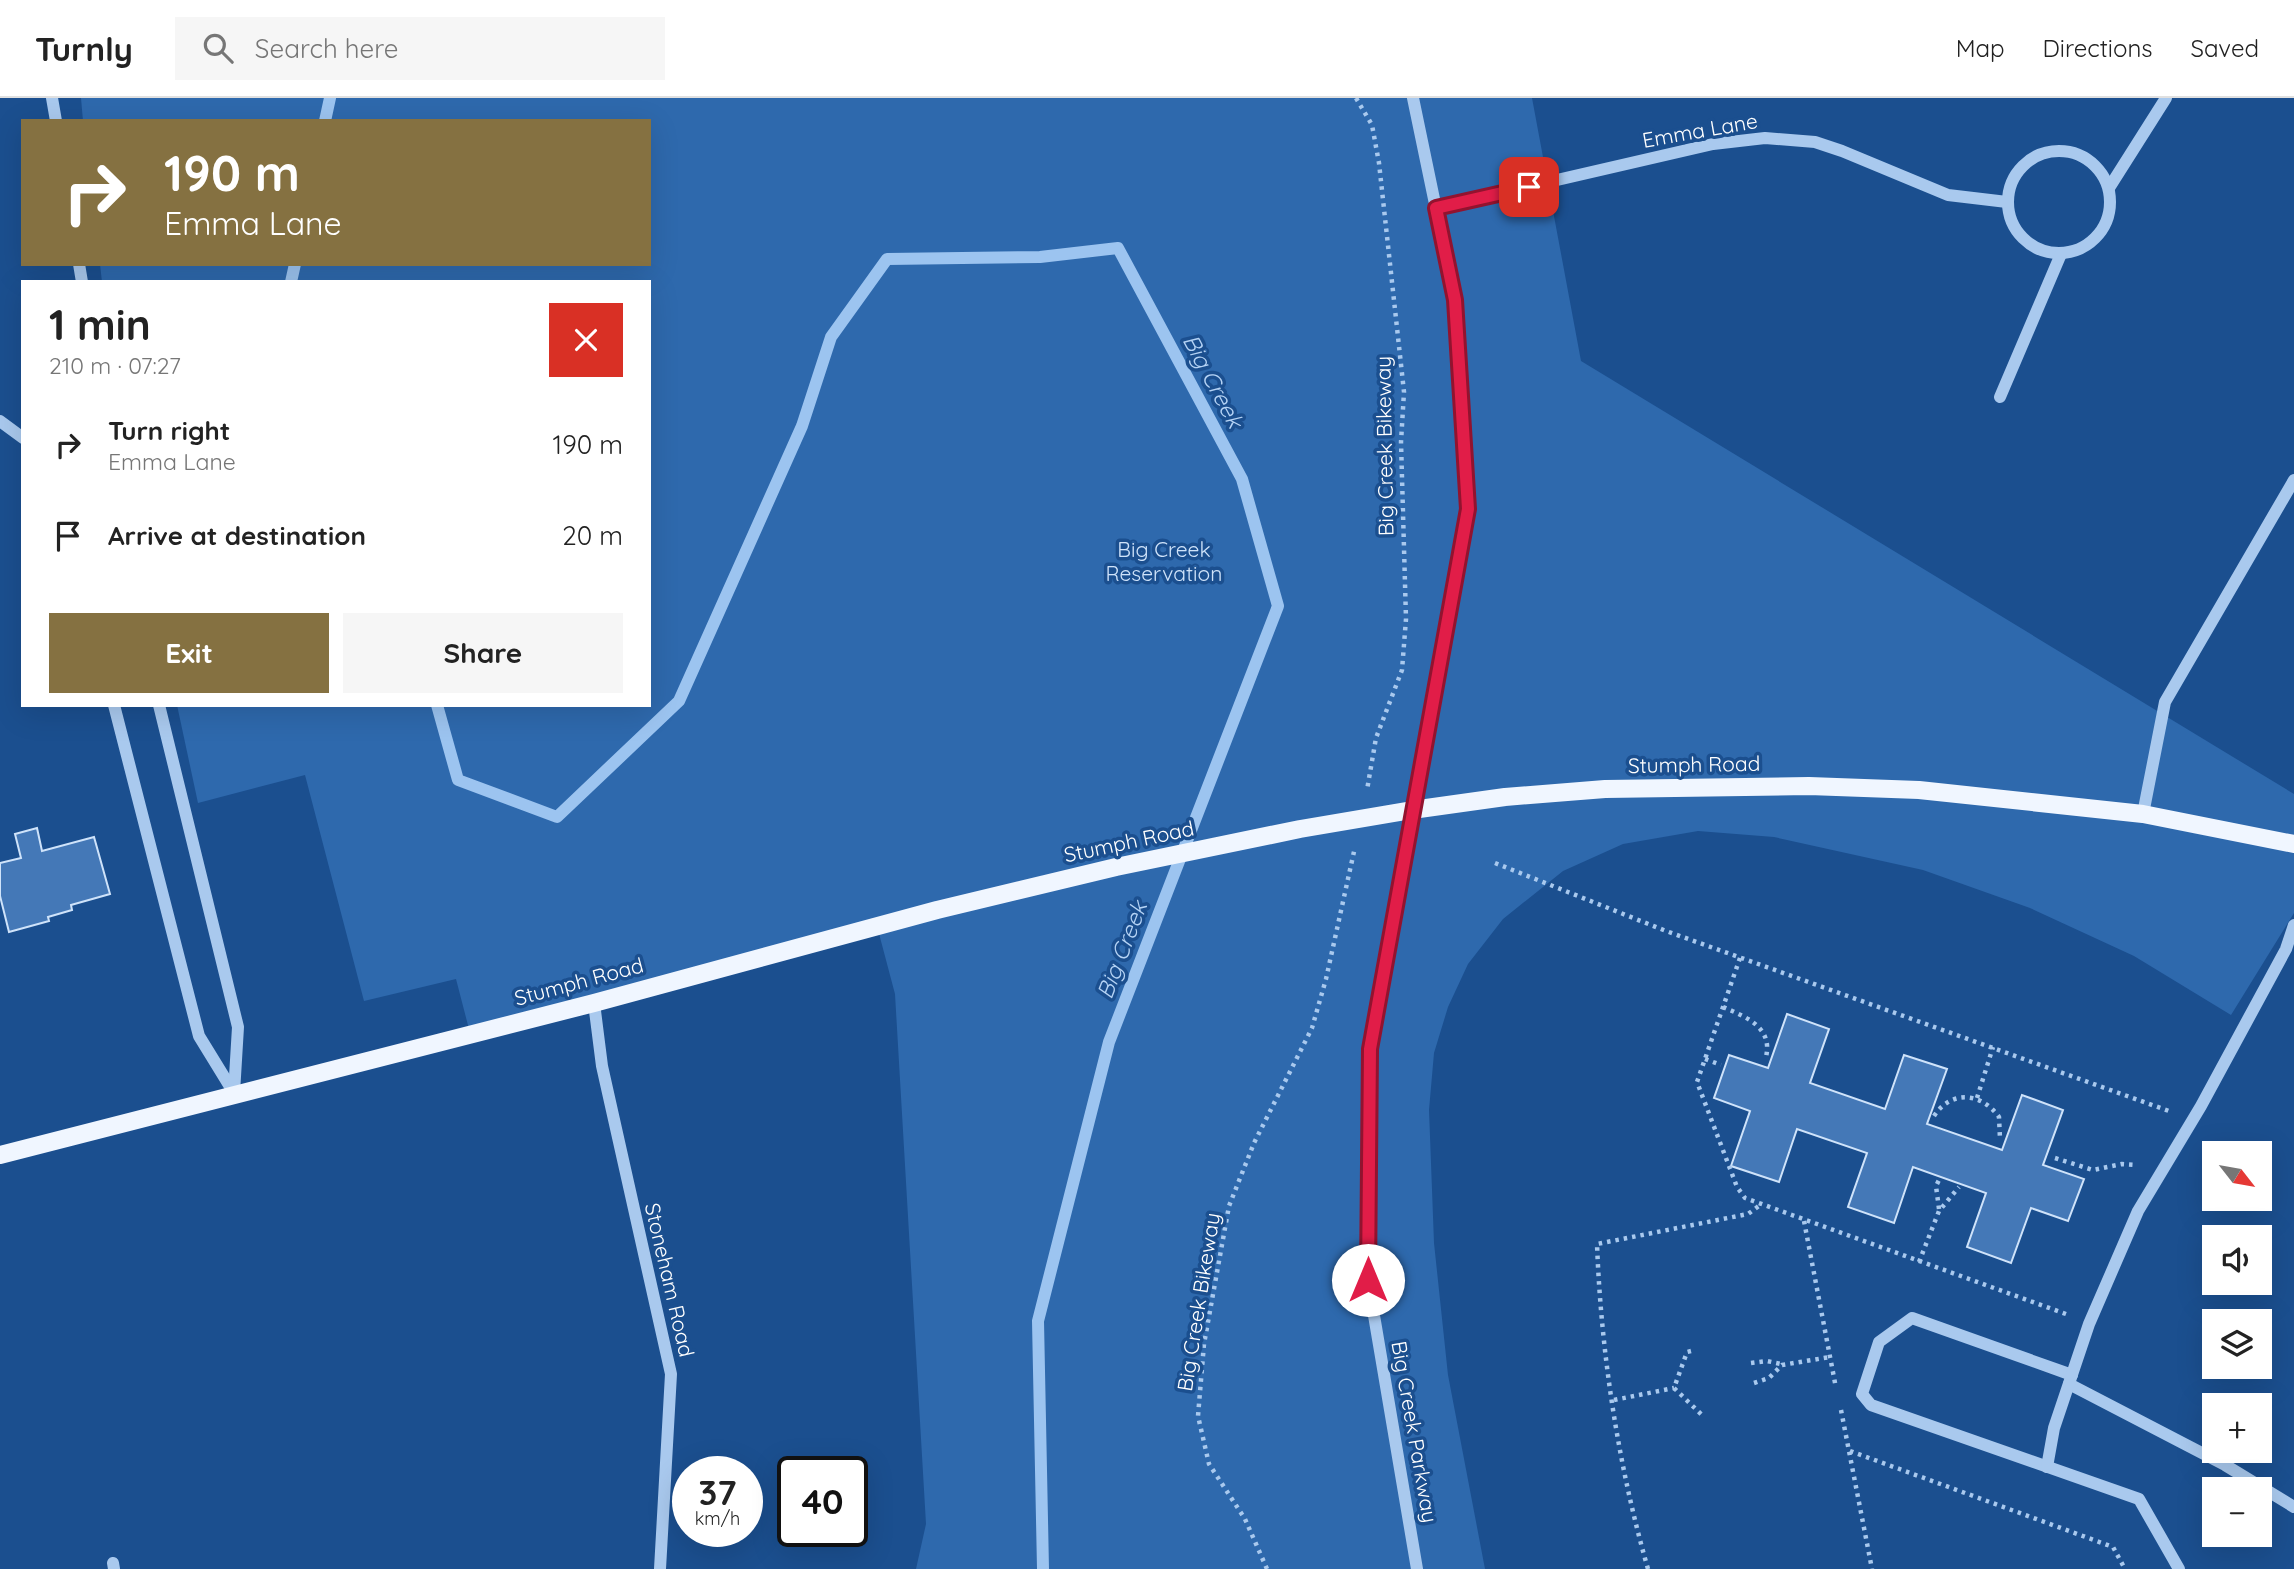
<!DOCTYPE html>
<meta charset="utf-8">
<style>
:root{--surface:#fff;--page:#f6f6f6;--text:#222;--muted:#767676;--line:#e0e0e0;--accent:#857141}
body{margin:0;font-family:Quicksand,sans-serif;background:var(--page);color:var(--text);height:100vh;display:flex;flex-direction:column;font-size:26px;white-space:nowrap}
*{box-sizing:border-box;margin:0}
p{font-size:23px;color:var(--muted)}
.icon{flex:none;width:38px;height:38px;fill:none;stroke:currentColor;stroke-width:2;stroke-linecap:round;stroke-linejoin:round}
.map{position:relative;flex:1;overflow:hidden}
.panel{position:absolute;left:21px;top:182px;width:630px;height:427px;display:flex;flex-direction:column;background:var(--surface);border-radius:0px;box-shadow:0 7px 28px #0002}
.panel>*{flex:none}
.hud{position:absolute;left:21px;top:21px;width:630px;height:147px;border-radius:0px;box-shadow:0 7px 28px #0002;background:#857141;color:#fff;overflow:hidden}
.needle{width:46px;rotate:121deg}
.tools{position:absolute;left:2202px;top:1043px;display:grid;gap:14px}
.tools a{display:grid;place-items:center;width:70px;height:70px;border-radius:0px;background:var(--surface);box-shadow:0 7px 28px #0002;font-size:35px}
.speed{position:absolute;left:672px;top:1358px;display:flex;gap:14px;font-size:35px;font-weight:700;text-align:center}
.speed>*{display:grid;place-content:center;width:91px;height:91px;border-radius:50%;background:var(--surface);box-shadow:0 7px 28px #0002;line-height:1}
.speed small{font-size:18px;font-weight:400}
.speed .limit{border:4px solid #111;border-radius:10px;background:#fff;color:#111}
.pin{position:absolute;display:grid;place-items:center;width:60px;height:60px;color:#fff;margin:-30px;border-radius:14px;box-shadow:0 4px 10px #0006}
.me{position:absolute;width:77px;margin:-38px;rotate:0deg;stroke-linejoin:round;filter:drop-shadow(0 0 5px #0008)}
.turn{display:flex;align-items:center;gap:24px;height:147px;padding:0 28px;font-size:32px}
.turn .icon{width:91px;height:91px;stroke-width:2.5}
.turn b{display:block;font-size:49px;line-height:60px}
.round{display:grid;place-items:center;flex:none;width:74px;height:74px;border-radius:0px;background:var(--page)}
.head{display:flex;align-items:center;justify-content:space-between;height:119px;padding:0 28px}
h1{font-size:42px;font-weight:700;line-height:52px}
.action{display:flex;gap:14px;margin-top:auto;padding:14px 28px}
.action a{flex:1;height:80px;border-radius:0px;background:var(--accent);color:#fff;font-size:28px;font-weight:700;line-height:80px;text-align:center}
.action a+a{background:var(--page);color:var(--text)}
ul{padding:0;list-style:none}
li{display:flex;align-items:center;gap:21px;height:91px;padding:0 28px}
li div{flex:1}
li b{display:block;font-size:26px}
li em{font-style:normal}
header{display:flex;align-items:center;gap:42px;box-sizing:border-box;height:98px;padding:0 35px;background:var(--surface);border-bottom:2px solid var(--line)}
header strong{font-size:33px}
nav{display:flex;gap:38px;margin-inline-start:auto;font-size:24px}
.search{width:490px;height:63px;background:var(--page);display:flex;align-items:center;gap:18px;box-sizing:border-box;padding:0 24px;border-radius:0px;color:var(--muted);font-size:26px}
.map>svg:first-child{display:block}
</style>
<header>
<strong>Turnly</strong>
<div class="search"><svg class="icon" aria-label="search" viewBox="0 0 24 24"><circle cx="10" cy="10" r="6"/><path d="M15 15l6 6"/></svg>Search here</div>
<nav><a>Map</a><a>Directions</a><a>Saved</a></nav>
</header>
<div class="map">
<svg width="2294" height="1471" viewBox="0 0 2294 1471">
<rect width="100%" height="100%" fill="#1b4f8f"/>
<polygon fill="#2e69ad" points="81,0 1532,0 1581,263 2294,696 2294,815 2231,917 2134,858 2030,810 1923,772 1774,739 1698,733 1623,746 1563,773 1503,821 1468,866 1448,909 1434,955 1429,1012 1434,1145 1448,1277 1485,1471 916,1471 926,1426 895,896 877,828 470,935 456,881 364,903 305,677 198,705 177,607 649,607 649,184 102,184 100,166 649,166 649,23 83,23"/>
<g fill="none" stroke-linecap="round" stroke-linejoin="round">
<g stroke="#9cc4f0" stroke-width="12">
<polyline points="325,23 330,0"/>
<polyline points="291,184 295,166"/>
<polyline points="437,607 458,682 557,719 679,603 802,328 831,239 887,161 1040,159 1118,150 1242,381 1278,508 1109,944 1038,1223 1043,1471"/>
</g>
</g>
<g fill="#4478b7" stroke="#cfe3fa" stroke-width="2">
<polygon points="37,730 42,753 94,739 110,796 71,807 72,812 48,819 49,823 9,834 0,798 0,765 21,760 15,736"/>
<polygon points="1787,916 1829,931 1810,985 1885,1011 1904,957 1947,971 1927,1026 2002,1052 2022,997 2063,1012 2043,1067 2084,1081 2068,1123 2031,1110 2011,1165 1967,1149 1986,1095 1913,1069 1894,1125 1848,1109 1867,1055 1797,1031 1779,1084 1731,1068 1750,1013 1714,1000 1729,957 1768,970"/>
</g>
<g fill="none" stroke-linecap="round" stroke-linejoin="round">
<g stroke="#a9c9ee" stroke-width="4.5" stroke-dasharray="3.5 5" stroke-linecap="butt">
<polyline points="1356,0 1372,27 1379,65 1404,294 1401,344 1406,521 1402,572 1376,640 1367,692"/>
<polyline points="1495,765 1666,833 2169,1013"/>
<polyline points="1740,860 1697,984 1737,1089 1745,1100 2066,1216"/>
<path d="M 1723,909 C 1746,919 1773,929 1766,959"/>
<polyline points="1705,961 1721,967"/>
<polyline points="1977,1000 1993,949"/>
<path d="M 1934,1018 C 1951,992 1981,994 1999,1019 L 2000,1041"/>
<polyline points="2055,1060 2093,1072 2122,1066 2136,1067"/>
<polyline points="1939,1111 1936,1088 1939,1082"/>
<polyline points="1804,1123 1836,1290"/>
<polyline points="1919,1164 1939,1113 1959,1089"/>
<polyline points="1691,1253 1687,1254 1674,1290 1704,1319"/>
<polyline points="1751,1265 1767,1263 1781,1266"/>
<polyline points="1754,1285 1769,1280 1782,1267 1830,1259"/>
<polyline points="1614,1302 1674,1290"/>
<polyline points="1841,1312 1872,1471"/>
<polyline points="1850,1353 2113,1449 2125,1471"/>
<polyline points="1267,1471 1245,1421 1209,1366 1198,1318 1204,1246 1229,1108 1254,1045 1312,930 1326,881 1355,749"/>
<path d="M 1648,1471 C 1618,1367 1601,1254 1597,1146 L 1748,1116 L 1760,1107"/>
</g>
<g stroke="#a9c9ee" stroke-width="12">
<polyline points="52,0 56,23"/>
<polyline points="1413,0 1455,202 1468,411 1369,951 1368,1182 1417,1471"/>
<circle cx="2059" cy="104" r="51"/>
<polyline points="2109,90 2166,0"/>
<polyline points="1436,110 1713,46 1765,40 1815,44 1842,53 1948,97 2007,104"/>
<polyline points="79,166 82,184"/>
<polyline points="2000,299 2061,156"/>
<polyline points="0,323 23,340"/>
<polyline points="114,607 199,938 234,995"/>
<polyline points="159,607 238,929 234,995"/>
<polyline points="2143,716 2165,604 2294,382"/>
<polyline points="594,905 602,968 671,1276 660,1471"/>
<polyline points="2072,1277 1912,1220 1879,1244 1862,1296 1871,1307 2139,1401 2179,1471"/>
<polyline points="2069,1286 2225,1367 2294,1409"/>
<polyline points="2047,1369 2054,1330 2089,1226 2138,1113 2201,1008 2286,851 2294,827"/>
<polyline points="113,1465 114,1471"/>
</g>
<polyline stroke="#f0f6ff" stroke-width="18" points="0,1057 594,905 937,812 1116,769 1300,731 1412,712 1505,699 1605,691 1809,688 1919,692 2143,716 2294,746"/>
</g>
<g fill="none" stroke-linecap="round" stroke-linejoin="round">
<defs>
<polyline id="route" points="1368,1182 1370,951 1468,411 1455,202 1436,110 1529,89"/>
</defs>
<use href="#route" stroke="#92132f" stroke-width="18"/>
<use href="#route" stroke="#e11d48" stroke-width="12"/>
</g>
<g text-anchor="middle" stroke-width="7" stroke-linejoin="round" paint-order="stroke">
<g font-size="21" fill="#fff" stroke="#1b4f8f">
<text transform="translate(1700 33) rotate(-10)" y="7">Emma Lane</text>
<text transform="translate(1385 348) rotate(-91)" y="7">Big Creek Bikeway</text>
<text transform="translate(1694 667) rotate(-1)" y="7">Stumph Road</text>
<text transform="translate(1129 744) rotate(-12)" y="7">Stumph Road</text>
<text transform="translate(579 884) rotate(-15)" y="7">Stumph Road</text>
<text transform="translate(669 1182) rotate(77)" y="7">Stoneham Road</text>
<text transform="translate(1199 1204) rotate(-81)" y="7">Big Creek Bikeway</text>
<text transform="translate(1414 1334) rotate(80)" y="7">Big Creek Parkway</text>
</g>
<g font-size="21" fill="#cfe3fa" stroke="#1b4f8f">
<text x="1164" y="459">Big Creek<tspan x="1164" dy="24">Reservation</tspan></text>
</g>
<g font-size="23" font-style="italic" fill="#b5d3f5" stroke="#1b4f8f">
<text transform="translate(1213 283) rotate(62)" y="8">Big Creek</text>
<text transform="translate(1122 852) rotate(-69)" y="8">Big Creek</text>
</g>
</g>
</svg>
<div class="tools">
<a><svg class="needle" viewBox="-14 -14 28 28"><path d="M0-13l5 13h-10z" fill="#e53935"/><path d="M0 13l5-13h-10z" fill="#767676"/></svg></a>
<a><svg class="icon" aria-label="sound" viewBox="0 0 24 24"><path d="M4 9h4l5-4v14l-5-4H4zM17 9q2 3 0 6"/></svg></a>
<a><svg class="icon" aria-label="layers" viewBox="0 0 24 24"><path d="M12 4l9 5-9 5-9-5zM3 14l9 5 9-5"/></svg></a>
<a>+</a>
<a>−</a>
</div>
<div class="speed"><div>37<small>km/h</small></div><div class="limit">40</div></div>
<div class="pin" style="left:1529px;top:89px;background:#d93025"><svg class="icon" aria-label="arrive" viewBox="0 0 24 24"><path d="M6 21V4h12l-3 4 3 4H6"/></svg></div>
<svg class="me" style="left:1368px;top:1182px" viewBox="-20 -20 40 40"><circle r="19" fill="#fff"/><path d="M0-13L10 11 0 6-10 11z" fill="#e11d48"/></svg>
<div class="hud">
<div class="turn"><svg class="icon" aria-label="right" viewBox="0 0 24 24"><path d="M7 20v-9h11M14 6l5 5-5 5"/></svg><div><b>190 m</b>Emma Lane</div></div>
</div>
<section class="panel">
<div class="head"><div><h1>1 min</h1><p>210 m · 07:27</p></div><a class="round" style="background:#d93025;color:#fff"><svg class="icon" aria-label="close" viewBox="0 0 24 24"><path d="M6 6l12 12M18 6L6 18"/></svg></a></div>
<ul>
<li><svg class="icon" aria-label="right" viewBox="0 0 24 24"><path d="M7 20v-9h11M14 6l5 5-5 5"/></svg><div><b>Turn right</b><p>Emma Lane</p></div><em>190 m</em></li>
<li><svg class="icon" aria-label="arrive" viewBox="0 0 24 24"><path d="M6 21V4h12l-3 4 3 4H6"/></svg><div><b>Arrive at destination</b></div><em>20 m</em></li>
</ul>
<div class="action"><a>Exit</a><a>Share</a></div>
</section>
</div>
